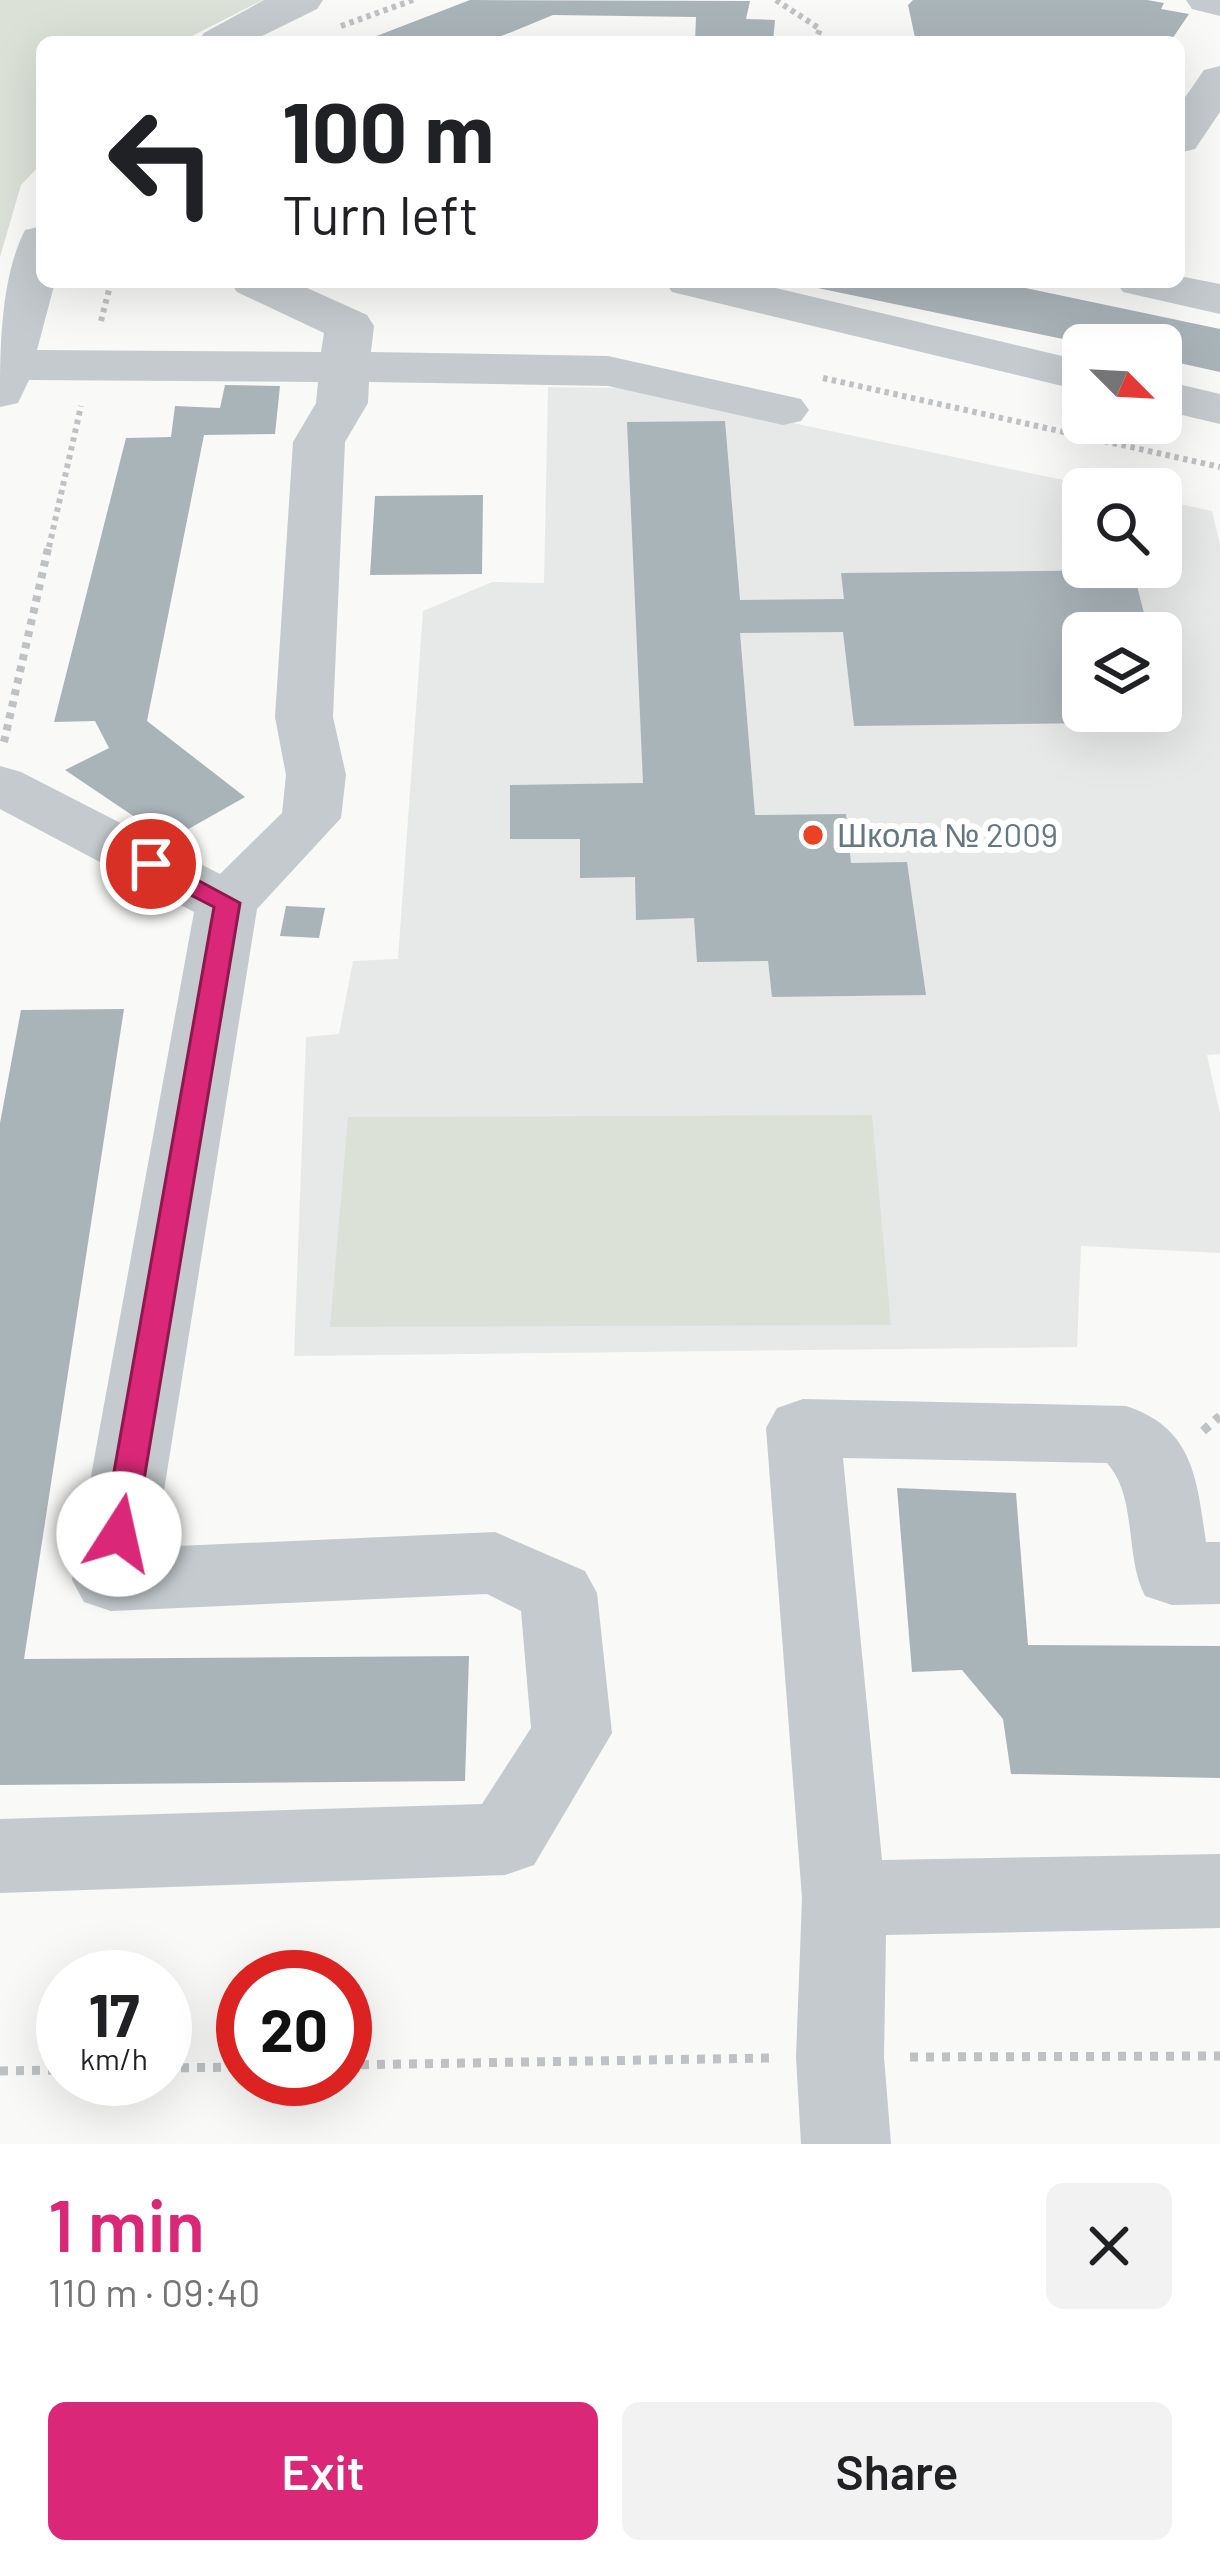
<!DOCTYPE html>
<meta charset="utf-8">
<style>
:root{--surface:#fff;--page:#f2f2f2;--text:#202124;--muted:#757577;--accent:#db2777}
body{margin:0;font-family:Barlow,sans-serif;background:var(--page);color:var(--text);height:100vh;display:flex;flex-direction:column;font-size:45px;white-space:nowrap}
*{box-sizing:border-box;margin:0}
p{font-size:39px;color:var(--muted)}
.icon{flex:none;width:66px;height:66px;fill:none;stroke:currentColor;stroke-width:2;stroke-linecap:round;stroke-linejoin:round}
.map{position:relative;height:2144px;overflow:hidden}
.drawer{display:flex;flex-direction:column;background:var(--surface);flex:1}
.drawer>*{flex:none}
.top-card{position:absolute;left:36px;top:36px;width:1149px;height:252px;border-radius:18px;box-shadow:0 12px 48px #0002;background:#fff;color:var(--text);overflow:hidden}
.needle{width:78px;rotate:114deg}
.buttons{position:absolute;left:1062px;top:324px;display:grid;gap:24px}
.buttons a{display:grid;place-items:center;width:120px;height:120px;border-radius:18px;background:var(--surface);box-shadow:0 12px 48px #0002;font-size:60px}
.speed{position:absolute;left:36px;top:1950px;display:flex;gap:24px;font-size:60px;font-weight:700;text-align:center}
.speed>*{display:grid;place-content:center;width:156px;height:156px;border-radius:50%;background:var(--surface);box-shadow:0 12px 48px #0002;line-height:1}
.speed small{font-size:30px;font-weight:400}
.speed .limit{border:18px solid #d22;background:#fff;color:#111}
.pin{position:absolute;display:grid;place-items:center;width:102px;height:102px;color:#fff;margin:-51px;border:6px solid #fff;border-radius:50%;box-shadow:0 3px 12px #0007}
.me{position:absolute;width:132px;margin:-66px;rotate:10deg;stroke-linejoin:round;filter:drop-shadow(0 0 9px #0008)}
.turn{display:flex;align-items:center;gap:42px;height:252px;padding:0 48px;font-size:54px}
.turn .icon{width:156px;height:156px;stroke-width:2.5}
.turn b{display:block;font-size:84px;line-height:102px}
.round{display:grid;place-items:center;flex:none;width:126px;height:126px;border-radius:18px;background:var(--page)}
.head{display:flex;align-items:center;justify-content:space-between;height:204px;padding:0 48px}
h1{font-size:72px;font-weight:600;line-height:90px;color:var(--accent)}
.action{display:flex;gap:24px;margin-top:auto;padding:24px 48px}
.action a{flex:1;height:138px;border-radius:18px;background:var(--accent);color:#fff;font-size:48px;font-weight:600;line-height:138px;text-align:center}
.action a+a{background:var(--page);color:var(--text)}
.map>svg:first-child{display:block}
</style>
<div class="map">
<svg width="1220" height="2144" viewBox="0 0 1220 2144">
<rect width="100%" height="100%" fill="#f9f9f7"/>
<path fill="#e7e9e8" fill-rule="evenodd" d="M 548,387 L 626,388 L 1106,489 L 1083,489 L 1083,567 L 1161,567 L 1161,500 L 1212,511 L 1220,545 L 1220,1054 L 1207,1055 L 1220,1114 L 1220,1253 L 1081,1246 L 1077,1347 L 294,1356 L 306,1037 L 339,1034 L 353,961 L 398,959 L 423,611 L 492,582 L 544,583 ZM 1083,633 L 1161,633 L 1161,711 L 1083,711 Z"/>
<g fill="#dbe1d7">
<polygon points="0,0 263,0 180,42 42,42 42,163 21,185 0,257"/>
<polygon points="872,1115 891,1325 330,1327 348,1117"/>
</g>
<g fill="#a9b4b9">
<polygon points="470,0 750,1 746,19 775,20 773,42 695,42 696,17 553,15 487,42 361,42"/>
<polygon points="913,0 1147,0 1164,3 1161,9 1189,14 1170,42 916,42 908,5"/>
<polygon points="812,282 997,282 1220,329 1220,372 1161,359 1161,345 1092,345 808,286"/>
<polygon points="225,385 280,386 275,434 204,435 147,721 245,797 169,840 65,770 109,748 95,721 54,722 126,438 171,437 175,406 220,408"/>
<polygon points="725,421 740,600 844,599 841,573 1133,570 1149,633 1083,633 1083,711 1161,711 1163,692 1170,722 854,726 843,632 740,633 755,815 846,814 851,863 907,862 926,995 772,997 768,961 697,962 694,918 636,920 635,877 580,878 580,839 510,839 510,785 643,783 627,422"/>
<polygon points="483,495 482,574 370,575 375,496"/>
<polygon points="286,906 325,908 319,938 280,936"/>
<polygon points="124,1009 24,1659 469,1656 465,1781 0,1785 0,1123 21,1010"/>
<polygon points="897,1488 1016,1493 1028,1645 1220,1646 1220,1778 1011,1774 1003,1719 962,1670 912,1672"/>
</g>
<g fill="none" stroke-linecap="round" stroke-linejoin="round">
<g stroke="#bec2c4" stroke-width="6" stroke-dasharray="4.5 4.5" stroke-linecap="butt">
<polyline points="776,0 820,29 815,42"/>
<polyline points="341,26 413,0"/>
<polyline points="101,321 111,282"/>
<polyline points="823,378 1220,467"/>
<polyline points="49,547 81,406"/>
</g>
<polyline stroke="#bec2c4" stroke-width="8" stroke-dasharray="6 6" stroke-linecap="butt" points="4,742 49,544"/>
<g stroke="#bec2c4" stroke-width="9" stroke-dasharray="8 8" stroke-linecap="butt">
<polyline points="1203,1431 1220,1416"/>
<polyline points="910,2057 1220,2056"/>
<polyline points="345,2065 769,2058"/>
<polyline points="165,2068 243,2067"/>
<polyline points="0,2071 63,2070"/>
</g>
<g fill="#c4cacd" fill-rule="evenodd">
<polygon points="264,0 323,0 317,9 250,42 197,42 204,33"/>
<polygon points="1186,0 1220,0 1220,16 1192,9"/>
<polygon points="1220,66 1220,112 1195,149 1179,153 1179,106 1204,70"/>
<path d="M 42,226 L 42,282 L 55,282 L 37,350 L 321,352 L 324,333 L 237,292 L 230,282 L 294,282 L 367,315 L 374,326 L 371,352 L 608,356 L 801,399 L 809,410 L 801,421 L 783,425 L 608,386 L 369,382 L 368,403 L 345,442 L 333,717 L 346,775 L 341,818 L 257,909 L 155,1547 L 495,1532 L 585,1571 L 597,1593 L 612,1733 L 534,1865 L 505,1875 L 0,1893 L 0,1819 L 482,1804 L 531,1728 L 521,1611 L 487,1594 L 111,1611 L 84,1602 L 72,1580 L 194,912 L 0,809 L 0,766 L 21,772 L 220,874 L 282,813 L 286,775 L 275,717 L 293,442 L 316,403 L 318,382 L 29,380 L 18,403 L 0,407 C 0,350 0,279 25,230 Z"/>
<polygon points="1179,276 1220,284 1220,314 1123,292 1116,282 1179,282"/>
<polygon points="665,282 750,282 1083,361 1083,391 672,292"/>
<polygon points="1161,380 1220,394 1220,424 1161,410"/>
<path d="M 803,1399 L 1126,1406 C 1194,1428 1197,1480 1206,1542 L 1220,1542 L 1220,1604 L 1172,1605 L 1145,1596 C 1124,1555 1138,1498 1107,1463 L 843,1458 L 882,1860 L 1220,1854 L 1220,1928 L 886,1935 L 884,2057 L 891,2144 L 801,2144 L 796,2057 L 802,1898 L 766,1428 L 777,1408 Z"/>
</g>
</g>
<polygon fill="#db2777" stroke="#8e194d" stroke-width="3" points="151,855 240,903 135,1534 130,1543 119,1547 108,1543 103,1534 214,907 142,870 139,864"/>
<circle fill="#ec4224" stroke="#fff" stroke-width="4.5" cx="813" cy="835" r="12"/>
<g text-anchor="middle" stroke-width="12" stroke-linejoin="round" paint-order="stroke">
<g font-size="33" fill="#637883" stroke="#fff" text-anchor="start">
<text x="837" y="847">Школа № 2009</text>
</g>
</g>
</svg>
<div class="buttons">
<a><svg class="needle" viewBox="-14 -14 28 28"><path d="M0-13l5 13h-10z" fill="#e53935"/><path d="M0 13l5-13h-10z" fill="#757577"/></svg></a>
<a><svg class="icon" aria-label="search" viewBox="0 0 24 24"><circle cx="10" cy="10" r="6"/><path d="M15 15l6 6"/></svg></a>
<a><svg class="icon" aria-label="layers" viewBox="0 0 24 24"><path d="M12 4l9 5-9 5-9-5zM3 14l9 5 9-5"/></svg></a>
</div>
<div class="speed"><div>17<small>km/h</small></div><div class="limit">20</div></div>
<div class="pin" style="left:151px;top:864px;background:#d93025"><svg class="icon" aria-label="arrive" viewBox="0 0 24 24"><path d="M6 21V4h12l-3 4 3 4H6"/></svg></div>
<svg class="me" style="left:119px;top:1534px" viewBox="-20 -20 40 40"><circle r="19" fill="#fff"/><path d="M0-13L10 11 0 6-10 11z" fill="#db2777"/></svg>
<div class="top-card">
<div class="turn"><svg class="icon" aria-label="left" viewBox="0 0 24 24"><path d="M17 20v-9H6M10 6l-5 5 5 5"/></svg><div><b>100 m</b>Turn left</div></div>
</div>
</div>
<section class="drawer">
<div class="head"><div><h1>1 min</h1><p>110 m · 09:40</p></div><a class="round"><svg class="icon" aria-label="close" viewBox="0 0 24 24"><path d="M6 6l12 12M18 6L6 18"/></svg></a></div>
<div class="action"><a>Exit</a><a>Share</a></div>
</section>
